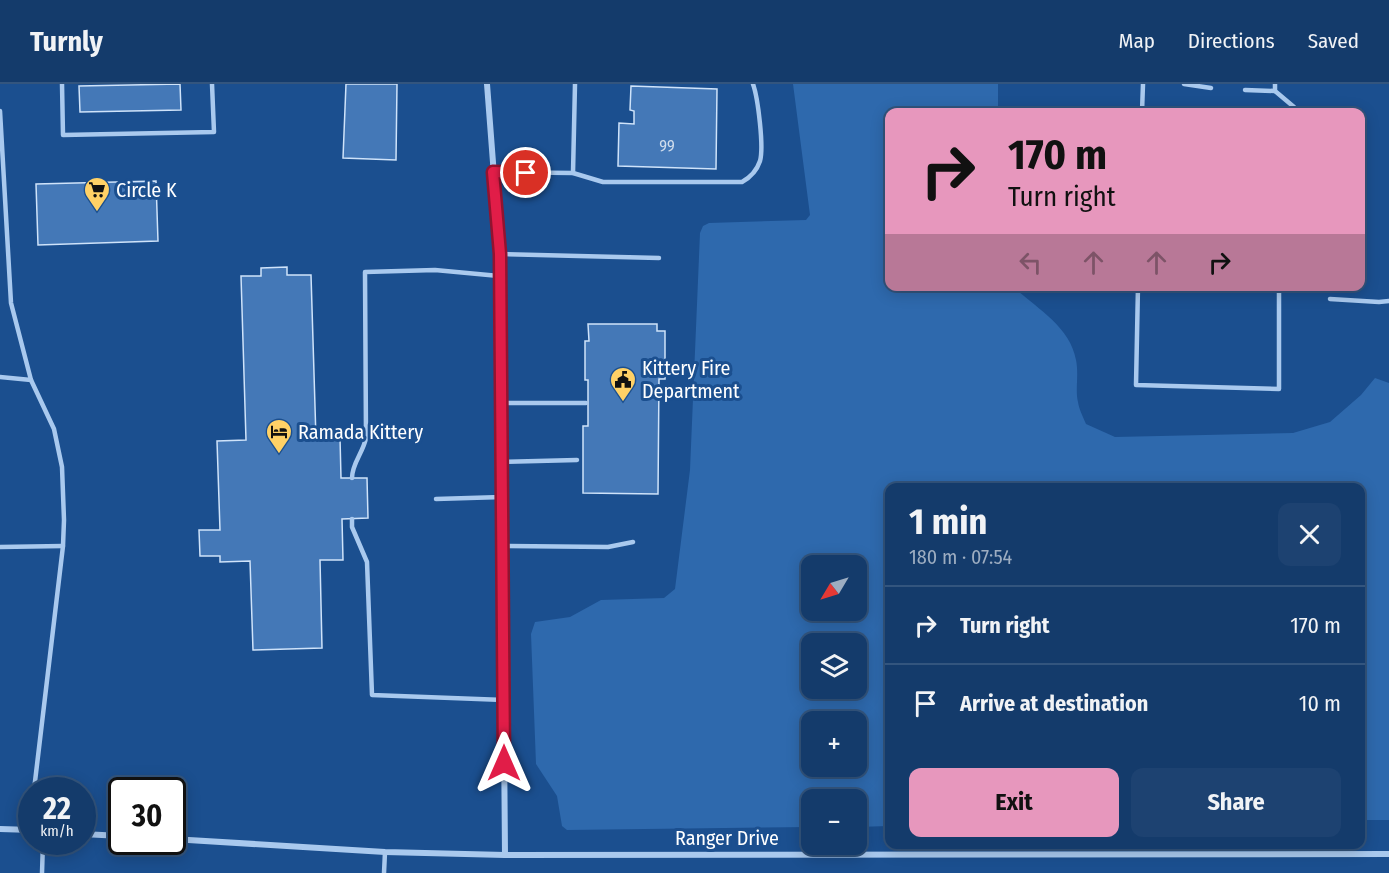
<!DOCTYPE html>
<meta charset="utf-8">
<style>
:root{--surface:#143b6b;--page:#1d4271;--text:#f1f3f6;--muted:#9dadc1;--line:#33557e;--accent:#e797bd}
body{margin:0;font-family:"Fira Sans Condensed",sans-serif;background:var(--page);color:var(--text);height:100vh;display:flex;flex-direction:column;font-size:22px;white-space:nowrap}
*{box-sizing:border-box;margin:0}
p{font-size:20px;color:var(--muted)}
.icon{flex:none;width:33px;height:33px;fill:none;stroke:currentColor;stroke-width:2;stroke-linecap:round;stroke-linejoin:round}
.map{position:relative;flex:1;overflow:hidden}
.panel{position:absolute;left:885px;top:399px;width:480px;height:366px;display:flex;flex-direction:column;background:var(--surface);border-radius:12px;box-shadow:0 3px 15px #0003,0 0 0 2px var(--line)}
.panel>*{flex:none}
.banner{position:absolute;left:885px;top:24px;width:480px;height:183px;border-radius:12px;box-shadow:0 3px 15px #0003,0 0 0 2px var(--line);background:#e797bd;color:#111;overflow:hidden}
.needle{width:39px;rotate:232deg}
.fabs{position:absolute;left:801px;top:471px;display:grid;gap:12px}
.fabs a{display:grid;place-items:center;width:66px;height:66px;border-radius:12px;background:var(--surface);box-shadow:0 3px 15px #0003,0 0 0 2px var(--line);font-size:30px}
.speed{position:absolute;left:18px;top:693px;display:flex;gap:12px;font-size:30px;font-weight:700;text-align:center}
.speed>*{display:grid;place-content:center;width:78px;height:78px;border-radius:50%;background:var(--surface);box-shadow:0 3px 15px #0003,0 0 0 2px var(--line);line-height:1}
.speed small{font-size:15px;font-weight:400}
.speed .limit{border:3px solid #111;border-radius:9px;background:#fff;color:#111}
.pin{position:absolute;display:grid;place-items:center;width:51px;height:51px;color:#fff;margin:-26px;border:3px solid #fff;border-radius:50%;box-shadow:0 2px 6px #0007}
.me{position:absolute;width:66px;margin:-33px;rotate:0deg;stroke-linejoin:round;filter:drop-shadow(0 0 4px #0008)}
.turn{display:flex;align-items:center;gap:21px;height:126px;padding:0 24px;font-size:27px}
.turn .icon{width:78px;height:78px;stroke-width:2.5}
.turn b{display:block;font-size:42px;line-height:51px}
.lanes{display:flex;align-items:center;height:57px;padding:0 24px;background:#0003;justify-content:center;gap:30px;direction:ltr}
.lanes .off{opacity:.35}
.round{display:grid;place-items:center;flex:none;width:63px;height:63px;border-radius:12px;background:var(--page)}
.summary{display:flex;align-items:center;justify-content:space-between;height:102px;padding:0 24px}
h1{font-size:36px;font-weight:700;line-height:45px}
.action{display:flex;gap:12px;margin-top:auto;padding:12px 24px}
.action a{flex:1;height:69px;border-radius:12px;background:var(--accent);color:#111;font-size:24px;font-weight:700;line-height:69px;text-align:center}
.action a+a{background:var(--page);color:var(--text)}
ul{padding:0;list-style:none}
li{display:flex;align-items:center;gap:18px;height:78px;padding:0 24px;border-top:2px solid var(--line)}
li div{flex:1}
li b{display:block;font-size:22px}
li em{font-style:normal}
header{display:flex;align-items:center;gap:36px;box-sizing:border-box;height:84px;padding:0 30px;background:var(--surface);border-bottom:2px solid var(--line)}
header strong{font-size:28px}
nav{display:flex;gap:33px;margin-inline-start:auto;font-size:21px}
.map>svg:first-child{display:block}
</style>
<header>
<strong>Turnly</strong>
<nav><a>Map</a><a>Directions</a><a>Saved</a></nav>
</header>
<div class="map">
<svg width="1389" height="789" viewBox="0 0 1389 789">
<rect width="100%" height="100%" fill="#1b4f8f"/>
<path fill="#2e69ad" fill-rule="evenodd" d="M 793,0 L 998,0 L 998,28 L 890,28 L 890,202 L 1014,203 C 1037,225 1070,242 1076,276 C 1079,290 1075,307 1078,318 C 1079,325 1083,333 1086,340 L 1115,353 L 1293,349 L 1330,338 L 1361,311 L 1375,294 L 1389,299 L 1389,736 L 1361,736 L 1360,404 L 890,404 L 889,742 L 857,743 L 856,716 L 812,716 L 811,743 L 567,746 L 562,742 L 557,712 L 536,680 L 531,550 L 535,538 L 570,533 L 601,516 L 664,514 L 675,505 L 690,386 L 700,149 L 703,142 L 709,139 L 806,136 L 810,131 ZM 812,482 L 856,482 L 856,526 L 812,526 ZM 812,560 L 856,560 L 856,604 L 812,604 ZM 812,638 L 856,638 L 856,682 L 812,682 Z"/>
<g fill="#4478b7" stroke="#cfe3fa" stroke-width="1.5">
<polygon points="180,0 181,26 80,28 79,2"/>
<polygon points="346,0 397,0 396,76 343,74"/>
<polygon points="631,2 717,5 716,85 618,82 619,39 634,40 634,27 630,26"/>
<polygon points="156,97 158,157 38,161 36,100"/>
<polygon points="287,183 287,191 311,191 316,355 340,354 341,394 367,394 368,434 342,435 343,476 320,476 322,564 253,566 250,477 220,478 220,472 200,472 199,446 220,446 217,357 246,356 241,192 261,192 261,184"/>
<polygon points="588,240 657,240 657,247 665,247 665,295 659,295 658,410 583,409 583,342 588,342 588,296 585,296 585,257 589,257"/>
</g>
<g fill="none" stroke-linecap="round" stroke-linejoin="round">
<g stroke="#a9c9ee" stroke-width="4.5">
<polyline points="62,0 63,51 214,48 212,0"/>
<polyline points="1184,0 1211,4"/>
<polyline points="1275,0 1275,7 1294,23 1294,28"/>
<polyline points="1245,6 1275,7"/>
<polyline points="0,27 11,219 31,296 54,345 62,383 64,436 63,462 34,706"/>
<polyline points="1142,28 1143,0"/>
<path d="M 493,88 L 573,89 L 603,98 L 742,98 C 751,93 757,86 760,77 C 764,63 758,14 753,0"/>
<polyline points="573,89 575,0"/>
<polyline points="500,170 659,174"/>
<polyline points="1138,202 1136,301 1279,305 1279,202"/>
<polyline points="1330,215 1379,218 1389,217"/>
<polyline points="0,293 31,296"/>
<polyline points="501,319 586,319"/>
<polyline points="501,378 577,376"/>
<path d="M 352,394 C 352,379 363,369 366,354 L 365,188 L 435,186 L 499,192"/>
<polyline points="436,415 502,413"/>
<polyline points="352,435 352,443 367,478 372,611 504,616"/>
<polyline points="502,462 608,463 633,458"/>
<polyline points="0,463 63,462"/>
<polyline points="30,746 32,729"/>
<polyline points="42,789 43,758"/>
<polyline points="384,789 385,768"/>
</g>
<g stroke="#a9c9ee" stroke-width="6">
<polyline points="487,0 500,170 505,771"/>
<polyline points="0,745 32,746"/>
<polyline points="82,750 122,752"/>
<polyline points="172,755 385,768 505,771 1389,770"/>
</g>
</g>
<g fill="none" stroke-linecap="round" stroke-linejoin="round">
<defs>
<polyline id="route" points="504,679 500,170 493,88 526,89"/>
</defs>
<use href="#route" stroke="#92132f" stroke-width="15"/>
<use href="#route" stroke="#e11d48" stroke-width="10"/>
</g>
<defs>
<symbol id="supermarket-pin" viewBox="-11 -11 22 30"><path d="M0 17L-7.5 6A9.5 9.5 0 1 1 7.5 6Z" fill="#ffd166" stroke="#1b4f8f"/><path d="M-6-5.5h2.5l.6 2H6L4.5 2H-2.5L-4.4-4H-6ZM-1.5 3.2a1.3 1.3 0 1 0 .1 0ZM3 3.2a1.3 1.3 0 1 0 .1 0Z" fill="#111"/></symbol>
<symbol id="civic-pin" viewBox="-11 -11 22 30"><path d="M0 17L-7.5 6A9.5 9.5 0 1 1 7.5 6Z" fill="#ffd166" stroke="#1b4f8f"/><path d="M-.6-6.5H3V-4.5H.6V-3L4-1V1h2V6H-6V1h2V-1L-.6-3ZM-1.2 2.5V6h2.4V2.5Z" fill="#111"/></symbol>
<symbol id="hotel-pin" viewBox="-11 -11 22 30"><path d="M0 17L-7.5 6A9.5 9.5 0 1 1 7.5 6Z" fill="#ffd166" stroke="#1b4f8f"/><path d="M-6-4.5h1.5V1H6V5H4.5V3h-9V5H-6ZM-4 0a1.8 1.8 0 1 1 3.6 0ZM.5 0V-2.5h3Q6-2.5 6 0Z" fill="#111"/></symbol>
</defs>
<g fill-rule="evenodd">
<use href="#supermarket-pin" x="82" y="91" width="30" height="40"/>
<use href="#civic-pin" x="608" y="281" width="30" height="40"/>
<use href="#hotel-pin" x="264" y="333" width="30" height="40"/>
</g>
<g text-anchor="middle" stroke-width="6" stroke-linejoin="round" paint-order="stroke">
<g font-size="16" fill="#d0dded">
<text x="667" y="67">99</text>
</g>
<g font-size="20" fill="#fff" stroke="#1b4f8f" text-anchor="start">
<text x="116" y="113">Circle K</text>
<text x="642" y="291">Kittery Fire<tspan x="642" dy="23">Department</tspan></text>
<text x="298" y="355">Ramada Kittery</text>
</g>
<g font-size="20" fill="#fff" stroke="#1b4f8f">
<text x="727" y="761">Ranger Drive</text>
</g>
</g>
</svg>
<div class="fabs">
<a><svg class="needle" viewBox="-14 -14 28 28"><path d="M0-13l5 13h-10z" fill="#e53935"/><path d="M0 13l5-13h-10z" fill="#9dadc1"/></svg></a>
<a><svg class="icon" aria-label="layers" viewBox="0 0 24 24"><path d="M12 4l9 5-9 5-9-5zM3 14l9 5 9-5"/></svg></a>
<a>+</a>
<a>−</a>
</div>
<div class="speed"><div>22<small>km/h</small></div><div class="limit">30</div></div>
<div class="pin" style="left:526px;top:89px;background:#d93025"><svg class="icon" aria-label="arrive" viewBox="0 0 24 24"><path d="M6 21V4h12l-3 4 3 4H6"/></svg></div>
<svg class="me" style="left:504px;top:679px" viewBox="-20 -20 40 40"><path d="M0-17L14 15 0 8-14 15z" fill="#e11d48" stroke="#fff" stroke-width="4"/></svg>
<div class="banner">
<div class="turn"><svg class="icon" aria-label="right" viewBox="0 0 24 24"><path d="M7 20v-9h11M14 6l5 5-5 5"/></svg><div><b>170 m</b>Turn right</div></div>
<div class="lanes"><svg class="icon off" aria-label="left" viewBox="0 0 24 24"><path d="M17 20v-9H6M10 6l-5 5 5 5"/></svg><svg class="icon off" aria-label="ahead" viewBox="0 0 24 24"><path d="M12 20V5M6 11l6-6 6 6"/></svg><svg class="icon off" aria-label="ahead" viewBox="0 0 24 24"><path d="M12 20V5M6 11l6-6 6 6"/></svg><svg class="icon" aria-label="right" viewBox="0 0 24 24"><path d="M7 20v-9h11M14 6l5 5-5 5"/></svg></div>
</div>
<section class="panel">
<div class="summary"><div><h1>1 min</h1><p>180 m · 07:54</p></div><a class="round"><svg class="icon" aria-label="close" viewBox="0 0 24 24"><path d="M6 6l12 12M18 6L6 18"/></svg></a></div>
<ul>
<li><svg class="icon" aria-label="right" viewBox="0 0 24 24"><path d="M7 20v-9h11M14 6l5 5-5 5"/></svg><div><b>Turn right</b></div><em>170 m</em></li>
<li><svg class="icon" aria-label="arrive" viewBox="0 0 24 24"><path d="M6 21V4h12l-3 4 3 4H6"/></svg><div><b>Arrive at destination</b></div><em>10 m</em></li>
</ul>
<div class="action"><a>Exit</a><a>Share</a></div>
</section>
</div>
